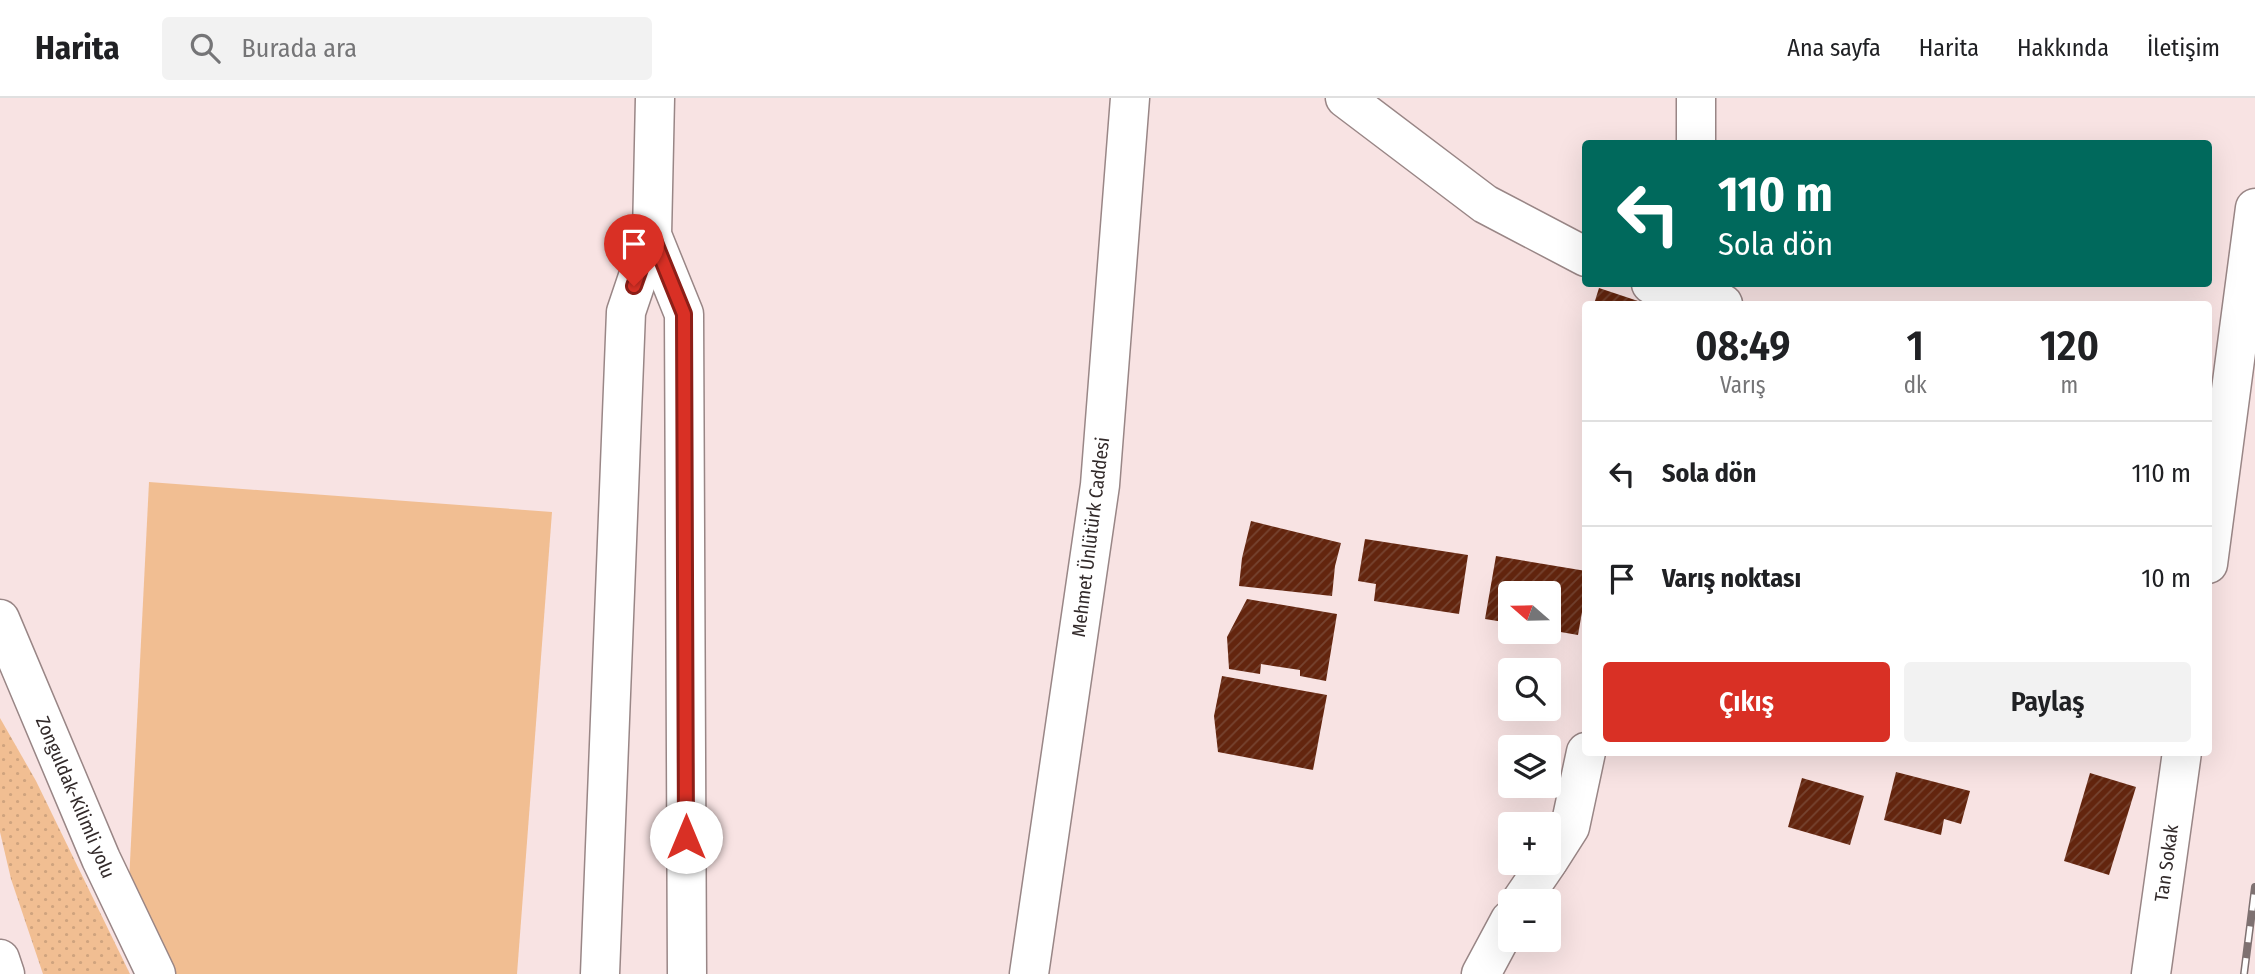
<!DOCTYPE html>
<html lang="tr">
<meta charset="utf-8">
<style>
:root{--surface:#fff;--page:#f2f2f2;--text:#202124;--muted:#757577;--line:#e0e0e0;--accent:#d93025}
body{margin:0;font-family:"Fira Sans Condensed",sans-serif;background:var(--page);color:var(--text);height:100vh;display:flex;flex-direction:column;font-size:26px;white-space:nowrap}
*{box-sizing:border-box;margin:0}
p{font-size:23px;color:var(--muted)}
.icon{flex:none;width:38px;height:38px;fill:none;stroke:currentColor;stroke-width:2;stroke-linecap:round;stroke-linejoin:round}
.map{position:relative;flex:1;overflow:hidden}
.panel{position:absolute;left:1582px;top:203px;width:630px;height:455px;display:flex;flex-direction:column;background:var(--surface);border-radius:7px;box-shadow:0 7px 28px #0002}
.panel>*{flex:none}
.guide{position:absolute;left:1582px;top:42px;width:630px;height:147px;border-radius:7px;box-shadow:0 7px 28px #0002;background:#00695c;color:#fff;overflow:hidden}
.needle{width:46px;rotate:290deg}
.controls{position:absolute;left:1498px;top:483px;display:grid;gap:14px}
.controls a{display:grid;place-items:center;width:63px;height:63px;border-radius:7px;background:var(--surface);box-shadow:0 7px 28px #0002;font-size:35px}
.pin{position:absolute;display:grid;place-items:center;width:60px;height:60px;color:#fff;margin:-72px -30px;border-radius:50% 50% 50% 0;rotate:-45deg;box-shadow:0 0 7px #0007}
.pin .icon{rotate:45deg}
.me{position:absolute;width:77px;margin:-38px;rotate:0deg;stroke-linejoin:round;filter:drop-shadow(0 0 5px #0008)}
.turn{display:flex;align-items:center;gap:24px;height:147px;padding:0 21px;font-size:32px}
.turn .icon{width:91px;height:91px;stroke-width:2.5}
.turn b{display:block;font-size:49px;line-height:60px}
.eta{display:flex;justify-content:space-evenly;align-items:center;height:119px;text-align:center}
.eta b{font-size:42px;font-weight:600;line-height:49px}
.button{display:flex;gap:14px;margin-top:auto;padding:14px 21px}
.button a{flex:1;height:80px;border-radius:7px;background:var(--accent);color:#fff;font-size:28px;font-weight:600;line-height:80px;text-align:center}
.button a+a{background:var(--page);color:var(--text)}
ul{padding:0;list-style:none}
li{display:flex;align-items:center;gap:21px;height:105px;padding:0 21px;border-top:2px solid var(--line)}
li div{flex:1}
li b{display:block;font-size:26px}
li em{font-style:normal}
header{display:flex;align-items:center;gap:42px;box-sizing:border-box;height:98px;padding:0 35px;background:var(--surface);border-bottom:2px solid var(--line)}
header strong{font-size:33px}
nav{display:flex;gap:38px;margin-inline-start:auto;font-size:24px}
.search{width:490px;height:63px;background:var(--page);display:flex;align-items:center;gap:18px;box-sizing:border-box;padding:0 24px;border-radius:7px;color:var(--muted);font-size:26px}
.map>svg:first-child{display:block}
</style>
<header>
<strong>Harita</strong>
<div class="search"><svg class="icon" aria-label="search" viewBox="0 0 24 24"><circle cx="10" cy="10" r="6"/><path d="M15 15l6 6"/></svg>Burada ara</div>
<nav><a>Ana sayfa</a><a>Harita</a><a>Hakkında</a><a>İletişim</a></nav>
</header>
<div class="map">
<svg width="2255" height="876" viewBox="0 0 2255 876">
<defs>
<pattern id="grass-dots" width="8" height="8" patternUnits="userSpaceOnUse" patternTransform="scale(1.75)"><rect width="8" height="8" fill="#f1be92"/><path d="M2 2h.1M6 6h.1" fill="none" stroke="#cfa37e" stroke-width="1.8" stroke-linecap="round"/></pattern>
<pattern id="building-hatch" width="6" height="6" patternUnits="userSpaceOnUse" patternTransform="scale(1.75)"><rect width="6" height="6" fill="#63250e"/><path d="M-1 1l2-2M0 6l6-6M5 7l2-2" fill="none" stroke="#764431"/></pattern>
</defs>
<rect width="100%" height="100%" fill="#f8e3e3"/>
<polygon fill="url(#grass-dots)" points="0,620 36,683 130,876 43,876 11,781 0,734"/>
<polygon fill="#f1be92" points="149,384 552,414 517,876 164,876 128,804"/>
<g fill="url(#building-hatch)">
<polygon points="1599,190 1647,206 1594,206"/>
<polygon points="1251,423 1341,445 1335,468 1332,498 1239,488 1242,460"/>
<polygon points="1365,441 1468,457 1459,516 1374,503 1376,486 1358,483"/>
<polygon points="1496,458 1586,473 1586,491 1578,537 1549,532 1549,495 1510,495 1510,525 1485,521"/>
<polygon points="1247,501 1337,516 1326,583 1300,578 1300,572 1261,566 1260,576 1229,571 1227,539"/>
<polygon points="1222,578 1327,597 1313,672 1218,654 1214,618"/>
<polygon points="1896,674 1970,693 1961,726 1944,721 1941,737 1884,722"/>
<polygon points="2090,675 2136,689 2109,777 2064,763"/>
<polygon points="1802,680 1864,698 1850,747 1788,729"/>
</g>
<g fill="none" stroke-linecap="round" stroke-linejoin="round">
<defs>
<g id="minor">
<polyline points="655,0 652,137 684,216 687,876"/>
<polyline points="1345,0 1485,106 1586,159"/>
<polyline points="1696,0 1696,46"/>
<polyline points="1651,186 1723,206"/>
<polyline points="2208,466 2255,110"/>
<polyline points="1549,762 1570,729 1586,654"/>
<polyline points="1521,803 1547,765"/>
<polyline points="600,876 626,214 652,137"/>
<polyline points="1029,876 1100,387 1130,0"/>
<polyline points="1481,876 1510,822"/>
<polyline points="2151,876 2182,654"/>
</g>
<g id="highway">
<polyline points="0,521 101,761 156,876"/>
<polyline points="0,861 5,876"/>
</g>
</defs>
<use href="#minor" stroke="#998686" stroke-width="41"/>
<use href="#highway" stroke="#998686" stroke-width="41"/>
<use href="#minor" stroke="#fff" stroke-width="38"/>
<use href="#highway" stroke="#fff" stroke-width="38"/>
<defs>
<polyline id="rail" points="2244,876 2255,789"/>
</defs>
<use href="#rail" stroke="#7e7171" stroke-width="8"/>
<use href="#rail" stroke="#fff" stroke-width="5" stroke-dasharray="16" stroke-linecap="butt"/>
</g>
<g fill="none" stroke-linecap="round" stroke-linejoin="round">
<defs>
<polyline id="route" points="634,188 652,137 684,216 686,739"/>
</defs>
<use href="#route" stroke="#8d1f18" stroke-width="18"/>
<use href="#route" stroke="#d93025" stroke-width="12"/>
</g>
<g text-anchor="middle" stroke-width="7" stroke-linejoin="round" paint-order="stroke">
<g font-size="19" fill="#322a2a" stroke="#fff">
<text transform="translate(1090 439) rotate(-83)" y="7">Mehmet Ünlütürk Caddesi</text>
<text transform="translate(76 699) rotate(67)" y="7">Zonguldak-Kilimli yolu</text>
<text transform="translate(2166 765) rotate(-82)" y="7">Tan Sokak</text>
</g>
</g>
</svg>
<div class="controls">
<a><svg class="needle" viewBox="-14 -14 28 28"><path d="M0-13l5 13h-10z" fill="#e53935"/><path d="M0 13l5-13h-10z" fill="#757577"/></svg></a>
<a><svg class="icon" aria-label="search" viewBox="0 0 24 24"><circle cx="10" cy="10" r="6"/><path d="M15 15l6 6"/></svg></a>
<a><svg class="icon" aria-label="layers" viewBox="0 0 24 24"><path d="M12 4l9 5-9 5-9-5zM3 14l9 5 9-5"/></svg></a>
<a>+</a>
<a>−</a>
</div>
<div class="pin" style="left:634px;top:188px;background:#d93025"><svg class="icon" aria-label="arrive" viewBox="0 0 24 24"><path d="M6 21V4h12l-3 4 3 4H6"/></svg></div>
<svg class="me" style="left:686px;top:739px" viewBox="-20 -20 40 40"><circle r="19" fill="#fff"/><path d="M0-13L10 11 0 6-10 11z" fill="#d93025"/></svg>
<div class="guide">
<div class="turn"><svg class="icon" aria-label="left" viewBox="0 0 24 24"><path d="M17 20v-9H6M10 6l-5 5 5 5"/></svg><div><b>110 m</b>Sola dön</div></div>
</div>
<section class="panel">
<div class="eta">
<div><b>08:49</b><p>Varış</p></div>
<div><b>1</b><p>dk</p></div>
<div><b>120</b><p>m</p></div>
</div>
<ul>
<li><svg class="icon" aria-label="left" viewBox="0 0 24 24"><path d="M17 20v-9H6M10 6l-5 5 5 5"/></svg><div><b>Sola dön</b></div><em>110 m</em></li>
<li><svg class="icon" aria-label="arrive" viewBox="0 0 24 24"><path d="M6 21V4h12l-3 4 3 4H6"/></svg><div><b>Varış noktası</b></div><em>10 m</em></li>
</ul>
<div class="button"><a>Çıkış</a><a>Paylaş</a></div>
</section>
</div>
